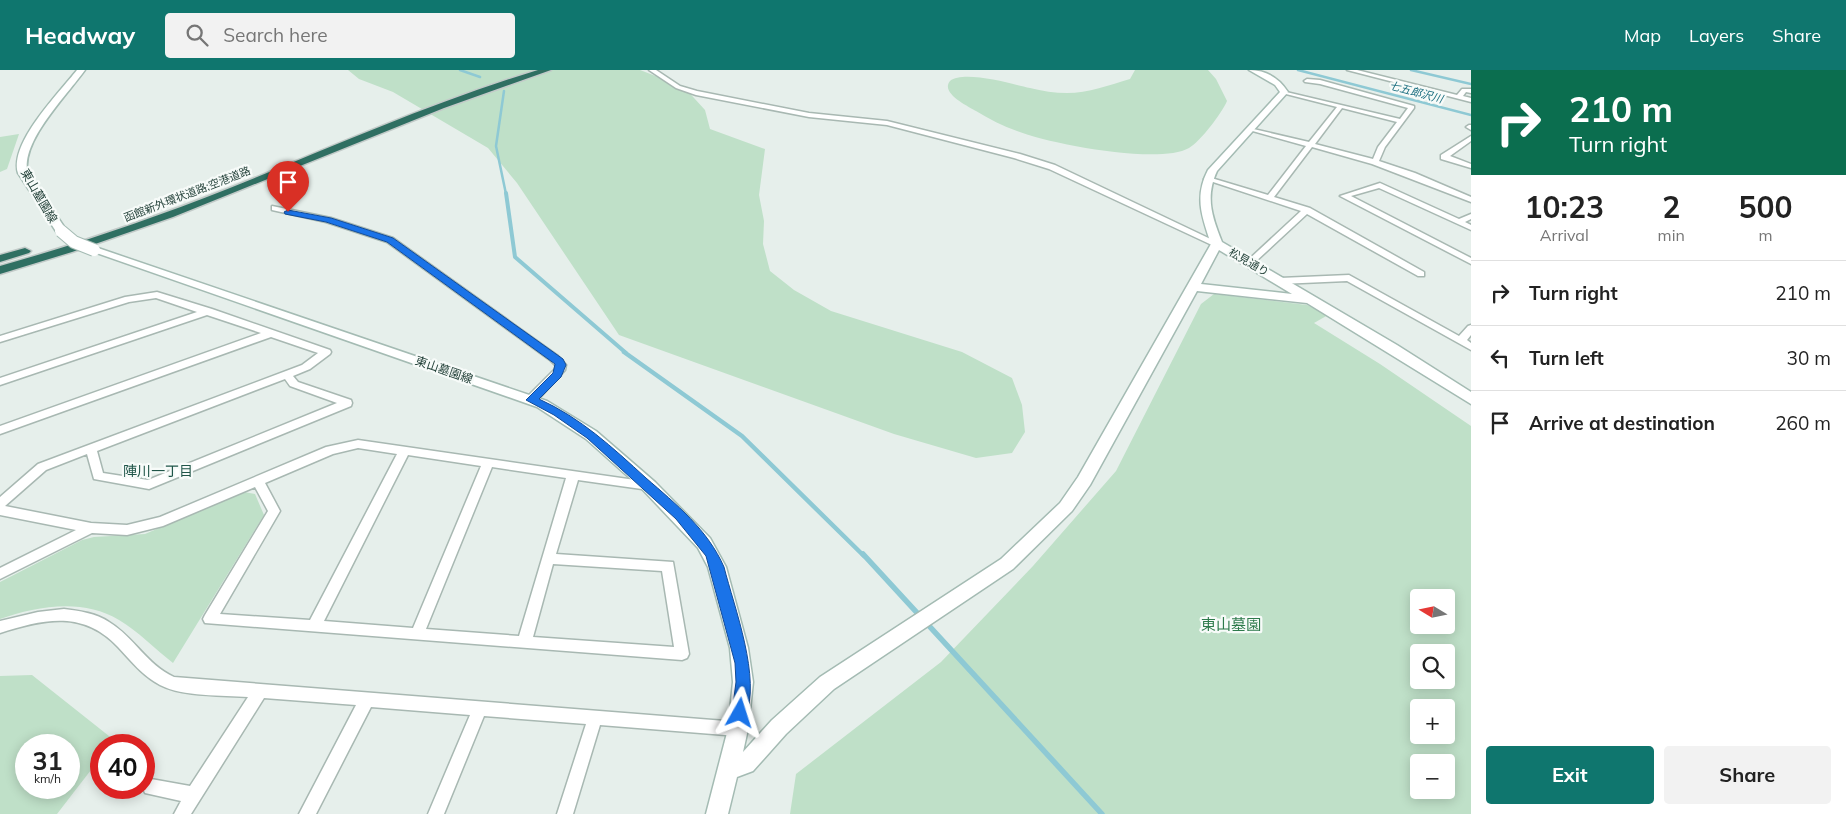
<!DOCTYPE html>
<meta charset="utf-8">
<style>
:root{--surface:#fff;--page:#f2f2f2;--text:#222;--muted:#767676;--line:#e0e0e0;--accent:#0f766e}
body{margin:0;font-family:Mulish,"Noto Sans JP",sans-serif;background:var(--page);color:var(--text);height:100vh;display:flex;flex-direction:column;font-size:19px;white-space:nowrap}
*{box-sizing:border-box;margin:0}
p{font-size:16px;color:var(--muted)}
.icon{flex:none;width:28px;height:28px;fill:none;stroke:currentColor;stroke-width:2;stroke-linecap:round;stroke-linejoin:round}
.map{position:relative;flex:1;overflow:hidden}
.sheet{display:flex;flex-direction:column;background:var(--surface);width:375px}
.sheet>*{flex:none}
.top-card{background:#0b6e4f;color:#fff;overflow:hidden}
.needle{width:32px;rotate:280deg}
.fabs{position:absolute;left:1410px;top:519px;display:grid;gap:10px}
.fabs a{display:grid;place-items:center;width:45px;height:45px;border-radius:5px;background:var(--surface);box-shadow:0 2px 12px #0003;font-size:25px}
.speed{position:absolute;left:15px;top:664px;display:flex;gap:10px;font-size:25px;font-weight:700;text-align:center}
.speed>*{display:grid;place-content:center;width:65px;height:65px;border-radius:50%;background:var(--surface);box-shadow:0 2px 12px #0003;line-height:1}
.speed small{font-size:12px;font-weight:400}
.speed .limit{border:8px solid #d22;background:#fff;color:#111}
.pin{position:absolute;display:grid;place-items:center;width:42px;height:42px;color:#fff;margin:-51px -21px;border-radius:50% 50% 50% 0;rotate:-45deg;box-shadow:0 0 5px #0007}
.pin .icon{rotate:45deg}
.me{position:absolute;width:55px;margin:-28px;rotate:6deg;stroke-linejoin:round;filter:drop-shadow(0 0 4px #0008)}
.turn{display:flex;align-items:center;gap:18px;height:105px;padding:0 15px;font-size:22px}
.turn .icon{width:65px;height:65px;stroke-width:2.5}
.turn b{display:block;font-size:35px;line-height:42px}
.eta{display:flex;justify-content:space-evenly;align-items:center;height:85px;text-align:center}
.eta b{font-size:30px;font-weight:700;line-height:35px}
.cta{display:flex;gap:10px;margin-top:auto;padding:10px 15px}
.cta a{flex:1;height:58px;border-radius:5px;background:var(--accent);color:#fff;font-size:20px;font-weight:700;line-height:58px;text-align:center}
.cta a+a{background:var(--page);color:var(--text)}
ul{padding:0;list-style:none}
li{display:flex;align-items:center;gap:15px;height:65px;padding:0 15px;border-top:1px solid var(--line)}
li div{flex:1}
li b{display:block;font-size:19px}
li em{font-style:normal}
header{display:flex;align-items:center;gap:30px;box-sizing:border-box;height:70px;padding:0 25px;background:var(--accent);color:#fff}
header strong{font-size:24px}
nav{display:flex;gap:28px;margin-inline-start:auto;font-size:18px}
.search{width:350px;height:45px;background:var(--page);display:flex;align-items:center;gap:12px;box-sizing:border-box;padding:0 18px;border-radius:5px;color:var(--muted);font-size:19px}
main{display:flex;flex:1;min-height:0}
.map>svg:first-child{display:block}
</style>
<header>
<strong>Headway</strong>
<div class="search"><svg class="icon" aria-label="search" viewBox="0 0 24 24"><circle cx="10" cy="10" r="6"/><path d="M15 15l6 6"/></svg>Search here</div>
<nav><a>Map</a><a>Layers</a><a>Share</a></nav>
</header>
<main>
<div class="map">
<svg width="1471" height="744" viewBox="0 0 1471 744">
<rect width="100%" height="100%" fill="#e6efeb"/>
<g fill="#bfe0c8" fill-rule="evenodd">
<polygon points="348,0 640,0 684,17 705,40 710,59 765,79 759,125 764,151 763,174 770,201 794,220 831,241 962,282 1012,308 1022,335 1025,362 1012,383 976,388 894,364 619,265 517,113 488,78 393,22 359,9"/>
<path d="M 1135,0 L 1208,0 L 1216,9 L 1227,31 C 1222,43 1200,72 1189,78 C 1159,95 1050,74 1017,61 C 1003,56 989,49 976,41 C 968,36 940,23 950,11 C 964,0 1012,14 1030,18 C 1042,21 1055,23 1067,23 C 1088,23 1110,15 1130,9 Z"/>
<polygon points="19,64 7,99 0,102 0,67"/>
<path d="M 1214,224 L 1307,235 L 1328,245 L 1314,253 L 1380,294 L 1471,356 L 1471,744 L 790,744 L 796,704 L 941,592 L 1033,496 L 1116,401 L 1201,234 ZM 1419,528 L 1446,528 L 1446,555 L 1419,555 ZM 1419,582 L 1446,582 L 1446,610 L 1419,610 ZM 1419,638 L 1446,638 L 1446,665 L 1419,665 ZM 1419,692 L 1446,692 L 1446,720 L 1419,720 Z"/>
<path d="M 244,422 L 255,424 L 264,445 L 173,593 C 155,579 138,561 119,550 C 83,528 37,536 0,549 L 0,512 L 82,470 L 94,467 L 145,464 Z"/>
<path d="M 32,605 L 114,670 L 110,675 L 101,675 L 101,687 L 57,744 L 0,744 L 0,606 ZM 26,675 L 69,675 L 69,718 L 26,718 Z"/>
</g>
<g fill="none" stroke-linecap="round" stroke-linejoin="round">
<g stroke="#8ec9d4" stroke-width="2.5">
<polyline points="460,0 480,7"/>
<polyline points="1298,0 1471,45"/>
<polyline points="1411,0 1471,14"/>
<polyline points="504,21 496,76 506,124"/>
</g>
<polyline stroke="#8ec9d4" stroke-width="4" points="506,123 515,187 626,283"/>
<polyline stroke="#8ec9d4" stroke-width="4.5" points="624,282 742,366 864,486"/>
<polyline stroke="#8ec9d4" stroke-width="5.5" points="863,484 1102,744"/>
<defs>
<g id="street">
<polygon points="649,0 656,0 680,16 697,21 809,43 887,51 1020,84 1055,95 1221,174 1220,176 1214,176 1049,99 1014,88 887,55 809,47 696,25 676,18"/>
<polygon points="1347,0 1357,0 1457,25 1462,19 1471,19 1471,23 1466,22 1463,26 1471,28 1471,32"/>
<path d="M 1307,9 L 1320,10 L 1414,36 L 1414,38 L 1385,77 L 1379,91 L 1415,103 L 1471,127 L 1471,132 L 1372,94 L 1312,77 L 1274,127 L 1310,138 L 1424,202 L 1424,206 L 1418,206 L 1307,144 L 1253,194 L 1247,194 L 1246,192 L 1301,141 L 1204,109 L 1208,107 L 1268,125 L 1306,76 L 1249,60 L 1249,58 L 1309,72 L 1337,37 L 1282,23 L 1282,21 L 1400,49 L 1408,38 L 1320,14 L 1305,12 L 1304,11 ZM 1342,38 L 1397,52 L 1378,77 L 1373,89 L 1315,74 Z"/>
<polygon points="1469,55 1471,55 1471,60 1466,57"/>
<polygon points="1471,66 1471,71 1450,86 1471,94 1471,98 1441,89 1441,85"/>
<polygon points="1380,113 1459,149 1471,144 1471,149 1465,152 1471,155 1471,160 1379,118 1351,126 1471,188 1471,194 1340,126"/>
<polygon points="272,136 331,148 393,168 558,286 566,295 565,300 535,333 527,333 526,330 527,327 555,299 556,296 550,290 387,172 326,152 272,140"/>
<polygon points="1349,205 1459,266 1468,256 1471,255 1471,265 1467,270 1471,273 1471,280 1347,211 1280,214 1275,211 1280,208"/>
<path d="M 157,222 L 212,239 L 330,280 L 331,282 L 330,284 L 310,299 L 293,306 L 298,312 L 351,330 L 352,333 L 351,336 L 149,419 L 94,409 L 87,384 L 46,400 L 5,436 L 91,453 L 127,455 L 160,447 L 326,377 L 358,370 L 649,412 L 653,413 L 655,416 L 653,419 L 649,420 L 578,410 L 556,484 L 673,492 L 689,584 L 687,588 L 682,590 L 205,553 L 203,549 L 205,545 L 268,441 L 255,417 L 163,456 L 127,465 L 92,463 L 0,509 L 0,498 L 76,460 L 0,445 L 0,427 L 38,394 L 302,295 L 318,283 L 271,267 L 0,364 L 0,356 L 261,263 L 207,245 L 0,315 L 0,308 L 197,242 L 156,228 L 129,232 L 0,272 L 0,266 L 125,227 ZM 285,309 L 290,316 L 337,333 L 148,410 L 103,403 L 97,381 ZM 358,378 L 397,384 L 310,550 L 220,544 L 280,441 L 265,413 L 333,384 ZM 408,385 L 481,396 L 413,558 L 324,551 ZM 492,397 L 566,408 L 519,566 L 426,559 ZM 553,494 L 662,501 L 674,577 L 533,567 Z"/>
<path d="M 64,539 C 79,541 96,543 109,552 C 134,567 147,595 174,607 L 738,652 L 743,654 L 746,659 L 743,664 L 738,666 L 600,655 L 573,744 L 557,744 L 586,654 L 484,646 L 444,744 L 428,744 L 470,645 L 371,637 L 316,744 L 299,744 L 356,635 L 264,628 L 191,744 L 174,744 L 181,731 L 145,723 L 143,718 L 145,711 L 151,709 L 190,716 L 248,627 C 222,625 183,627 160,615 C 143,606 131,591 118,577 C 83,540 44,549 0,563 L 0,551 L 38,542 Z"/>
</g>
<g id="secondary">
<path d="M 77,0 L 85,0 C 68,24 19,73 28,103 L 67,161 L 61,164 L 57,163 L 18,103 C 9,73 59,23 77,0 Z"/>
<path d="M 1249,0 C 1266,0 1279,8 1288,22 L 1217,101 C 1205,127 1212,147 1222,172 L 1397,275 L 1471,322 L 1471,334 L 1307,233 L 1197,221 L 1090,415 L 1072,441 L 1013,499 L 834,619 L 786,664 L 753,701 L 737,707 L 728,744 L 706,744 L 728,659 L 733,612 L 730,578 L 708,497 L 698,478 L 643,420 L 586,369 L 537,337 L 88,180 L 90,178 L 98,178 L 547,331 L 596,361 L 655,412 L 710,468 L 726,497 L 748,578 L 753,612 L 748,659 L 743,682 L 772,650 L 820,607 L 1001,489 L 1060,433 L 1078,407 L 1211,174 C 1202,147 1194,127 1208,100 L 1280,22 L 1275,15 ZM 1219,180 L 1292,224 L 1201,214 Z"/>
</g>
<g id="highway">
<path d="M 538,0 L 551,0 L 444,38 L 173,147 L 72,182 L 0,204 L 0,196 C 78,174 154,148 230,118 C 332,77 433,32 538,0 Z"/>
<polygon points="25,178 31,181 29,183 0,192 0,185"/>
</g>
</defs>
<use href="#street" stroke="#a8b8b2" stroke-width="3"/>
<use href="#secondary" stroke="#a4bbb3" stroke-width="3"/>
<use href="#highway" stroke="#c2cac8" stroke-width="3"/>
<use href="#street" fill="#fff" fill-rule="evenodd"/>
<use href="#secondary" fill="#fff" fill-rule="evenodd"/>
<use href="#highway" fill="#2f6f62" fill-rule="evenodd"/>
<defs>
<polyline id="secondary-bridge" points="61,161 74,172 94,180"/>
</defs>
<use href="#secondary-bridge" stroke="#a4bbb3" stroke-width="14" stroke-linecap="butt"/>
<use href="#secondary-bridge" stroke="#fff" stroke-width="12"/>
</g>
<path fill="#1a73e8" stroke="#114b97" d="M 288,140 L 331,148 L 393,168 L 563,289 L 566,295 L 561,307 L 539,329 C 581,348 612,377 646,408 C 676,434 708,460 724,497 C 734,537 762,609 745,648 L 740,650 L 734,648 L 732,643 L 736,612 L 735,593 L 706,486 L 676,449 L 587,368 L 554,345 L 526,330 L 553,303 L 555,294 L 387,172 L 326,152 L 285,144 L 284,142 Z"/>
<g text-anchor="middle" stroke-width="4.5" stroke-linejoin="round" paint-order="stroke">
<g font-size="11" font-style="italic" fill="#1c6f80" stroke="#f7fbf9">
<text transform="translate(1416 22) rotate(15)" y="4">七五郎沢川</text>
</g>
<g font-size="11" fill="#24423a" stroke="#f7fbf9">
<text transform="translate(187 124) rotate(-21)" y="4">函館新外環状道路;空港道路</text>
<text transform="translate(1249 192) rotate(30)" y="4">松見通り</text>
</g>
<g font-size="12" fill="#24423a" stroke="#f7fbf9">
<text transform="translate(39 126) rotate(60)" y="4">東山墓園線</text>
<text transform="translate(444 300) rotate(19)" y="4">東山墓園線</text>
</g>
<g font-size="14" fill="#1f5548" stroke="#f7fbf9">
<text x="158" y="406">陣川一丁目</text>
</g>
<g font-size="15" fill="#2d7a4b" stroke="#f7fbf9">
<text x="1231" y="560">東山墓園</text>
</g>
</g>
</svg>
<div class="fabs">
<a><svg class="needle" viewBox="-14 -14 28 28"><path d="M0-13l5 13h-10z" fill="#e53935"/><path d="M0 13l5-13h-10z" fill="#767676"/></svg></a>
<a><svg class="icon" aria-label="search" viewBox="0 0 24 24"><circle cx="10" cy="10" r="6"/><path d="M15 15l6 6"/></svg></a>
<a>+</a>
<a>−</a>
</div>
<div class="speed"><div>31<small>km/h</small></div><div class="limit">40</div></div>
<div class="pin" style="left:288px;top:142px;background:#d93025"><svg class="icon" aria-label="arrive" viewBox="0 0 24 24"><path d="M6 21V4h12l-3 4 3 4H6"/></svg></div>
<svg class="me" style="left:740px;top:643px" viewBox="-20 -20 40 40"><path d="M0-17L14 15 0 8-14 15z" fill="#1a73e8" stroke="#fff" stroke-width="4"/></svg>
</div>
<section class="sheet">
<div class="top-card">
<div class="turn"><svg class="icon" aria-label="right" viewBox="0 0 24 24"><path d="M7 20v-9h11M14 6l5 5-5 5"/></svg><div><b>210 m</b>Turn right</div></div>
</div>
<div class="eta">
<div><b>10:23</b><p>Arrival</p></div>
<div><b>2</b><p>min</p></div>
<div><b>500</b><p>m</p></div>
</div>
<ul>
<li><svg class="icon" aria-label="right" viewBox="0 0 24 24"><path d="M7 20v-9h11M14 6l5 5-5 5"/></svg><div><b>Turn right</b></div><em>210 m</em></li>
<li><svg class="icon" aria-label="left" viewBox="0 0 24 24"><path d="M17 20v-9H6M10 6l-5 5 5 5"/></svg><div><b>Turn left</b></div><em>30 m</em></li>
<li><svg class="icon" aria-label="arrive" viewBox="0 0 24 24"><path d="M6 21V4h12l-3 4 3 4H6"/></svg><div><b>Arrive at destination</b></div><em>260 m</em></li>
</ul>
<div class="cta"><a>Exit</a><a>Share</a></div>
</section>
</main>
